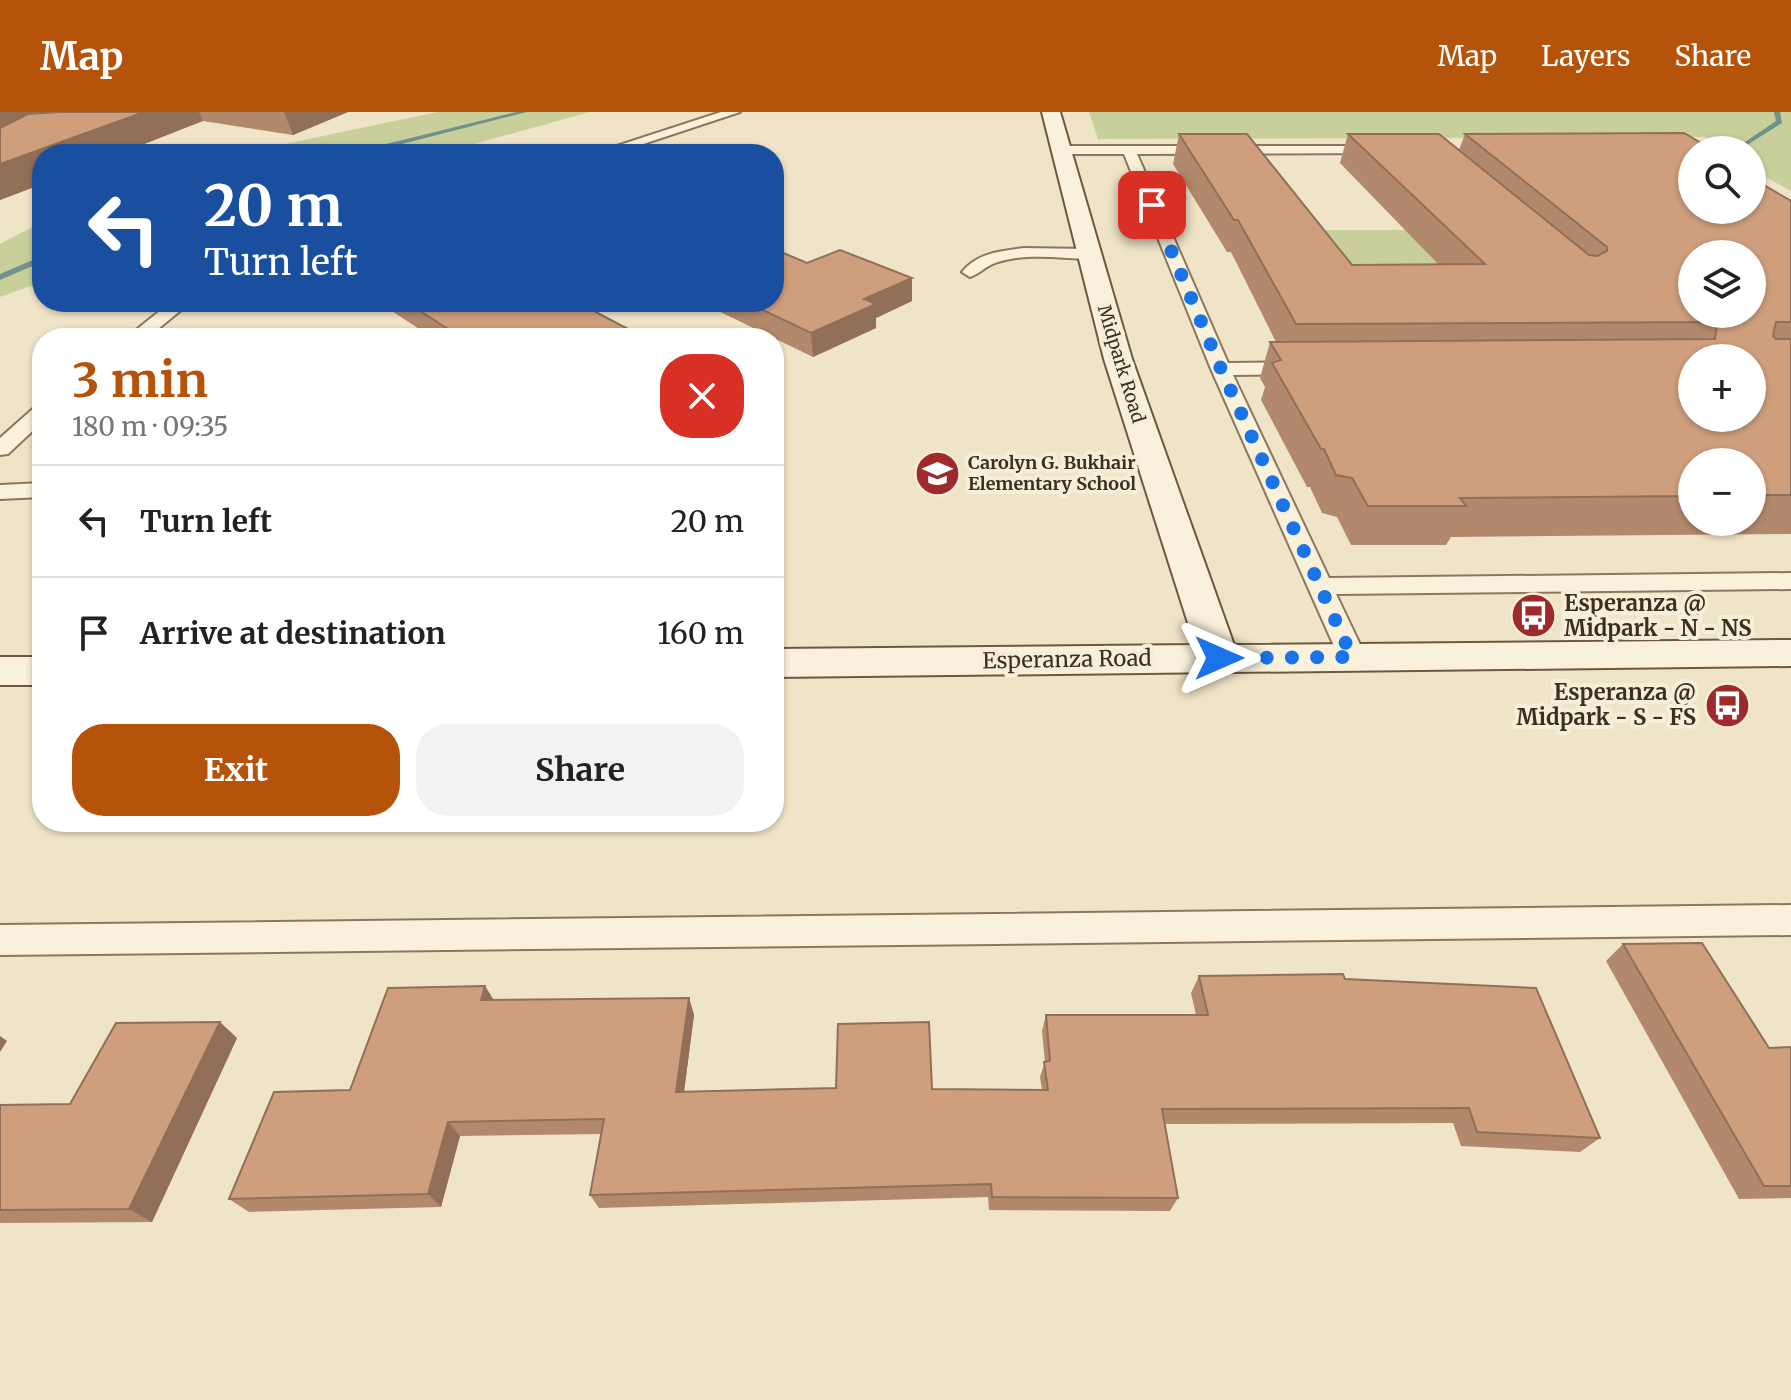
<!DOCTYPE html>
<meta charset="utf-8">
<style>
:root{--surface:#fff;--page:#f2f2f2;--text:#222;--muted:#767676;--line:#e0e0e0;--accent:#b45309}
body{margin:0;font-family:Merriweather,serif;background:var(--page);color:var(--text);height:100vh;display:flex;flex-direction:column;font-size:30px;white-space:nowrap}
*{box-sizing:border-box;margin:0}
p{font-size:26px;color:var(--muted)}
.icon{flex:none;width:44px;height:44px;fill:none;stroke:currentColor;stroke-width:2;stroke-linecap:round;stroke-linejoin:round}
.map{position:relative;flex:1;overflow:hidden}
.sheet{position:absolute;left:32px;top:216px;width:752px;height:504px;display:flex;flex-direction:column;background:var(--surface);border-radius:32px;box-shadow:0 2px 6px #0004}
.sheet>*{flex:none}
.guide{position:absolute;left:32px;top:32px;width:752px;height:168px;border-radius:32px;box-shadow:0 2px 6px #0004;background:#1a4fa0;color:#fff;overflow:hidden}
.fabs{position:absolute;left:1678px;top:24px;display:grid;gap:16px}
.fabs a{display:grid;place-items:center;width:88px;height:88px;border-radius:50%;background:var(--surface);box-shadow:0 2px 6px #0004;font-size:40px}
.pin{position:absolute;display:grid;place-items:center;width:68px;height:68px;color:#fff;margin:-34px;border-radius:16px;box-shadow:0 4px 12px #0006}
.me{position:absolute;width:88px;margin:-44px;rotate:90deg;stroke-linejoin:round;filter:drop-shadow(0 0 6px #0008)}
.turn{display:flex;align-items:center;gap:28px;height:168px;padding:0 40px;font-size:36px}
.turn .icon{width:104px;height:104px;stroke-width:2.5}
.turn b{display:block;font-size:56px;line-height:68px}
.round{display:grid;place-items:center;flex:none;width:84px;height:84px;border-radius:32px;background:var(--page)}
.headline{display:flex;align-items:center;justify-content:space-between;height:136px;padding:0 40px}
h1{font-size:48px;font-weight:700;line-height:60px;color:var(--accent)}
.button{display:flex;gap:16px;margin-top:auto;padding:16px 40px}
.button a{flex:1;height:92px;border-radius:32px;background:var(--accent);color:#fff;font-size:32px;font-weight:700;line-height:92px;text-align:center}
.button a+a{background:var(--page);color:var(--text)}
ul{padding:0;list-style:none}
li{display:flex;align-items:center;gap:24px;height:112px;padding:0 40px;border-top:2px solid var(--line)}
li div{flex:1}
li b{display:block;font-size:30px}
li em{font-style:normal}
header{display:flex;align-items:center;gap:48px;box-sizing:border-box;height:112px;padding:0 40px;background:var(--accent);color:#fff}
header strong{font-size:38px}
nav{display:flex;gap:44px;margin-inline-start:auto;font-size:28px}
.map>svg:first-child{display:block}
</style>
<header>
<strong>Map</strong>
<nav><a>Map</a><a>Layers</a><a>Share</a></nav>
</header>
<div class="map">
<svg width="1791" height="1288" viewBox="0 0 1791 1288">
<rect width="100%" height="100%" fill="#f0e4c8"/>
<g fill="#c9cf9b">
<polygon points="437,0 590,0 438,42 238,42"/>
<polygon points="1089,0 1791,0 1791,79 1752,58 1752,38 1714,38 1703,33 1708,25 1098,27"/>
<polygon points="42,110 42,170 0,185 0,132"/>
<polygon points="1319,118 1472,118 1532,177 1364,178"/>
</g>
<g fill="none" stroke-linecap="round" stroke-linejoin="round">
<g fill="#6f938a" fill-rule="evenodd">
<polygon points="516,0 527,0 363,42 327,42 362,38"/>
<polygon points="1774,0 1780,0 1782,11 1739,38 1733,38 1776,9"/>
<polygon points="42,144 42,150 0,168 0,162"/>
</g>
<defs>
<g id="lane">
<polygon points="721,0 740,0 613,42 592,42"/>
<polygon points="1383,34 1388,35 1388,41 1137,42 1228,251 1303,250 1313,256 1303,262 1233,263 1329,466 1791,461 1791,477 1336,482 1366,545 1362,552 1352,554 1342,552 1211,257 1124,42 1061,42 1054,38 1061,34"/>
<path d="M 1024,136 L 1088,137 L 1096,142 L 1088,147 C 1059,146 1026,141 998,150 C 986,153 980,162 970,165 L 962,160 C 977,141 1001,139 1024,136 Z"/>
<polygon points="171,190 191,190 147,226 126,226"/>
<polygon points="42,293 42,310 8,342 0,343 0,326 35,295"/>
<polygon points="42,371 42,385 0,387 0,373"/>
<polygon points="1791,793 1791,823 0,843 0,813"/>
</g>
<g id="secondary">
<polygon points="1042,0 1060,0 1132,247 1234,533 1791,528 1791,554 774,565 774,537 1195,533 1104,247"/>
<rect x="0" y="545" width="42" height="28"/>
</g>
</defs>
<use href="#lane" stroke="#8d765c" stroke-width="4"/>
<use href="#secondary" stroke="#6f573f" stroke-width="4"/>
<use href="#lane" fill="#faf1dc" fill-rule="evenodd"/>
<use href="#secondary" fill="#faf1dc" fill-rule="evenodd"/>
</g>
<g fill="#b2896c" fill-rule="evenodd">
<polygon points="0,0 348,0 293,23 203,9 42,42 42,72 0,88"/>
<path d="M 1179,22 L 1352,153 L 1438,152 L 1340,51 L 1348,22 L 1459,38 L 1465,22 L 1752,60 L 1759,64 L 1757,69 L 1791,89 L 1791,422 L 1451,425 L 1446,433 L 1351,433 L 1337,405 L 1322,401 L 1310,375 L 1307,375 L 1261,288 L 1265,275 L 1260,266 L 1270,230 L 1276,230 L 1231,140 L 1227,140 L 1173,52 ZM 1692,350 L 1752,350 L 1752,410 L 1692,410 Z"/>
<polygon points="807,151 912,189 876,206 876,216 813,245 700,190 774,190"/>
<polygon points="378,190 577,190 645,226 433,226"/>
<polygon points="1623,832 1769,936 1791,935 1791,1086 1739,1087 1606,849"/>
<polygon points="1199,864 1345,867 1600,1026 1580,1040 1461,1034 1453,1011 1165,1012 1178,1086 1170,1099 989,1098 988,1085 599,1096 590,1083 602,1022 460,1024 441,1095 249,1100 229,1087 350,978 485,874 494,888 689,886 694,903 684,980 932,977 1042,978 1040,965 1045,950 1042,919 1046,903 1196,903 1191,881"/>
<polygon points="237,926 152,1110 0,1111 0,993 70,992"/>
</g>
<g fill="#916f58">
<polygon points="0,0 53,0 0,37"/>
<polygon points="140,0 199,0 203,9 119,42 42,42 42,72 0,88 0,52"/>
<polygon points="284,0 348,0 293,23"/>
<polygon points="912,166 912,189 876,206 876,216 813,245 811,221 864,187"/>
<polygon points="485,874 495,891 481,888"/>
<polygon points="689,886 694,903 682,995 676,980"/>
<polygon points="220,910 237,926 152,1110 129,1097"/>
<polygon points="0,924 7,929 0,940"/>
<polygon points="448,1010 460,1024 441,1095 428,1082"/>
</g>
<g fill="#cf9f7d" stroke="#916f58" stroke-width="2" fill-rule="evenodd">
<polygon points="59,0 144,0 0,52 0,16 28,2"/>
<path d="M 1684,21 L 1713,38 L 1692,38 L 1692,98 L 1752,98 L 1752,60 L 1759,64 L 1756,65 L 1757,69 L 1791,89 L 1791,210 L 1776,210 L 1773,224 L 1776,227 L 1791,227 L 1791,383 L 1752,383 L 1752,350 L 1692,350 L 1692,384 L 1460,386 L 1466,394 L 1368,394 L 1352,366 L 1336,363 L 1324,337 L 1321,337 L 1272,251 L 1281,248 L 1270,230 L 1715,227 L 1717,212 L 1714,210 L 1296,212 L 1238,108 L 1234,108 L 1179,22 L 1247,22 L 1352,153 L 1485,152 L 1348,22 L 1439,22 L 1589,143 L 1597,144 L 1607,139 L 1607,135 L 1465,22 ZM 1692,142 L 1752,142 L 1752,202 L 1692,202 ZM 1692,246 L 1752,246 L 1752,306 L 1692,306 Z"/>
<polygon points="774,137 807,151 840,138 912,166 864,187 876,192 811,221 746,190 774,190"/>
<polygon points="406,190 577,190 645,226 462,226"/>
<polygon points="1702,831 1769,936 1791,935 1791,1074 1764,1074 1623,832"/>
<polygon points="1343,862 1345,867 1536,876 1600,1026 1477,1020 1469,996 1162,997 1178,1086 992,1085 991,1072 590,1083 604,1007 448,1010 428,1082 229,1087 274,980 350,978 388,876 485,874 481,888 689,886 676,980 836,976 838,912 929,910 932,977 1048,978 1044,950 1050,949 1046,903 1208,903 1199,864"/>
<polygon points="220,910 129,1097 0,1098 0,993 70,992 116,911"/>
</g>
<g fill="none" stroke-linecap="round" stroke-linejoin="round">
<polyline stroke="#1a73e8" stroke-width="14" stroke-dasharray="0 25.2" points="1152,93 1221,257 1352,545 1219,546"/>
</g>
<defs>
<symbol id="school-disc" viewBox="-11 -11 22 22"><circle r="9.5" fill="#9e2a2b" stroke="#f7eed8"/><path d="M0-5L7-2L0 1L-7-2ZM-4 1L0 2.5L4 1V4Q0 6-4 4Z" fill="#fff"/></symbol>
<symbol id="bus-disc" viewBox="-11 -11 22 22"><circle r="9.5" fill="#9e2a2b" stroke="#f7eed8"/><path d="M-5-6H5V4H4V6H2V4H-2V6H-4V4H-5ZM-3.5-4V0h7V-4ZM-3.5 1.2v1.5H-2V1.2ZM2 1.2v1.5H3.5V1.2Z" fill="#fff"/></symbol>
</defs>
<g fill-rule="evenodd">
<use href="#school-disc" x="912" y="336" width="51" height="51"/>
<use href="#bus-disc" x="1508" y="478" width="51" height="51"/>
<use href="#bus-disc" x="1702" y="568" width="51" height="51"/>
</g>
<g text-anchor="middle" stroke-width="8" stroke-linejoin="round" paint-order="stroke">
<g font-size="18" fill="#3d2e20" stroke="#f7eed8">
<text transform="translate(1121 252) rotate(73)" y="6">Midpark Road</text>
</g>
<g font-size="18" font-weight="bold" fill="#3d2e20" stroke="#f7eed8" text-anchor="start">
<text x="968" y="357">Carolyn G. Bukhair<tspan x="968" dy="21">Elementary School</tspan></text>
</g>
<g font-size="22" font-weight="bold" fill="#3d2e20" stroke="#f7eed8" text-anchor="start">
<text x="1564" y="499">Esperanza @<tspan x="1564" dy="25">Midpark - N - NS</tspan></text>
<text x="1696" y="588" text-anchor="end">Esperanza @<tspan x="1696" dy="25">Midpark - S - FS</tspan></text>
</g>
<g font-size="22" fill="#3d2e20" stroke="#f7eed8">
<text transform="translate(1067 547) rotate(-1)" y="8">Esperanza Road</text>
</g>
</g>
</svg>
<div class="fabs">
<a><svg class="icon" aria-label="search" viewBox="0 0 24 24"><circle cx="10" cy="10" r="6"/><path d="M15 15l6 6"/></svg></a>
<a><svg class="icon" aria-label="layers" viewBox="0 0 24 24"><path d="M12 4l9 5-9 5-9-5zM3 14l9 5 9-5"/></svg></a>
<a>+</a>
<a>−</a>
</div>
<div class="pin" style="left:1152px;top:93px;background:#d93025"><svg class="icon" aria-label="arrive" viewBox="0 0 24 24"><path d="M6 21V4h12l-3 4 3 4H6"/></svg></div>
<svg class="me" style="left:1219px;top:546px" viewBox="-20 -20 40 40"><path d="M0-17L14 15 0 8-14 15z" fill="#1a73e8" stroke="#fff" stroke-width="4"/></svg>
<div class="guide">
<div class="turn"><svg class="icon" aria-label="left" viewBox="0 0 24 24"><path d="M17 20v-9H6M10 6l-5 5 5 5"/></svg><div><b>20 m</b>Turn left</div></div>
</div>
<section class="sheet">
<div class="headline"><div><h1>3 min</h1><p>180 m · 09:35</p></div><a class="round" style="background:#d93025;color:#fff"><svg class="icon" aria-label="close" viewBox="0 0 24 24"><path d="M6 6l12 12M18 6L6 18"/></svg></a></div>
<ul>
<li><svg class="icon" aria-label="left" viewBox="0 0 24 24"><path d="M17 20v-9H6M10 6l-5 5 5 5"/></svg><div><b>Turn left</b></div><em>20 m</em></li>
<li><svg class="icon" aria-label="arrive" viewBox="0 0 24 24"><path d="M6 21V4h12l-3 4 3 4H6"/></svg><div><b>Arrive at destination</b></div><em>160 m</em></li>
</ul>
<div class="button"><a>Exit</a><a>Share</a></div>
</section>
</div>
